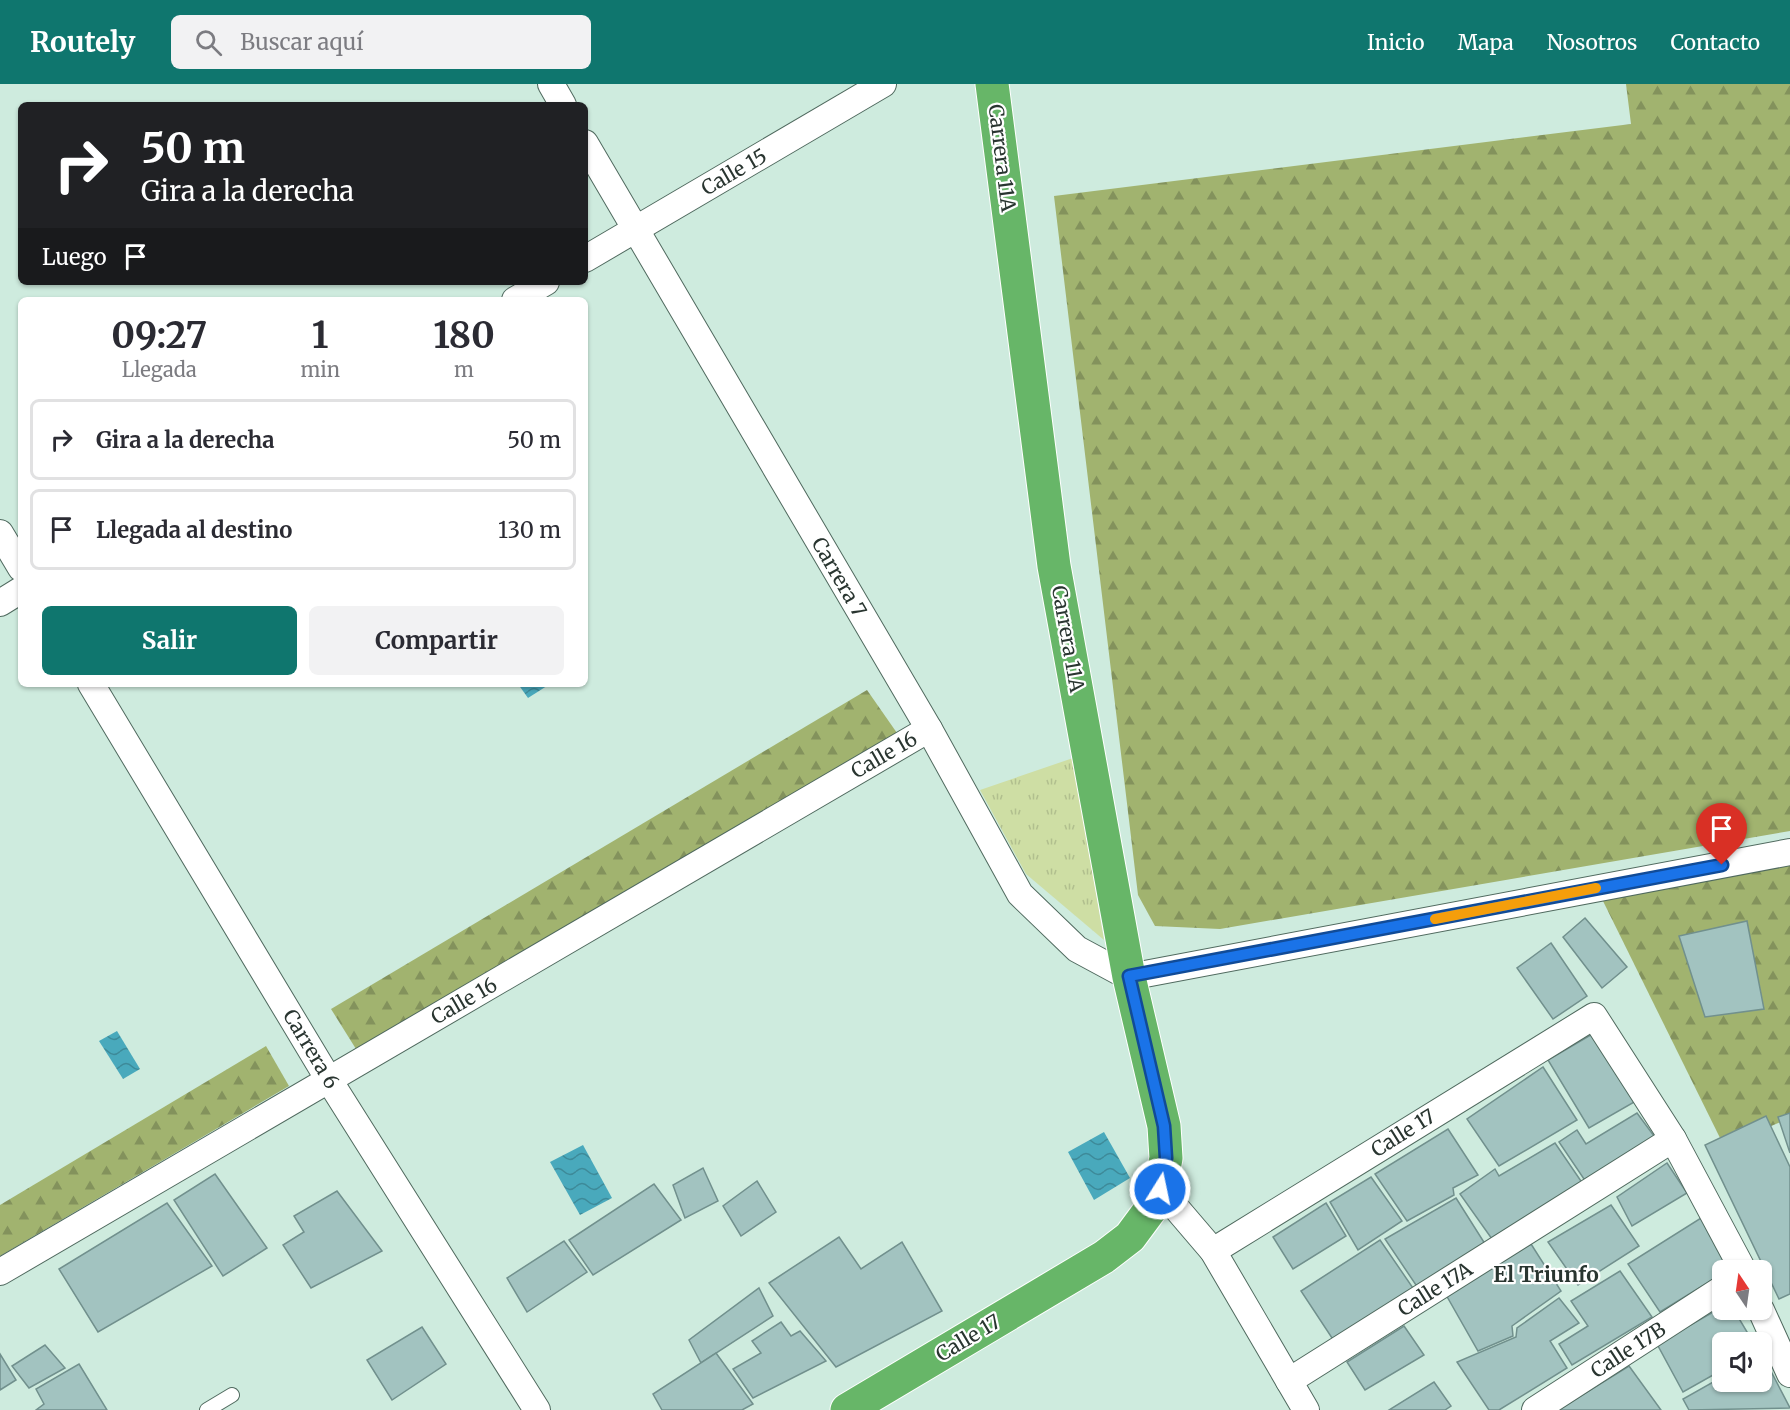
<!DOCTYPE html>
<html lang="es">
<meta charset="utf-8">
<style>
:root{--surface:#fff;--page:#f2f2f3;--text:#2b2b33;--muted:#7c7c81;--line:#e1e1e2;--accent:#0f766e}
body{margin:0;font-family:Merriweather,serif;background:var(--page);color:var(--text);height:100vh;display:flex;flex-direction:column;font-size:22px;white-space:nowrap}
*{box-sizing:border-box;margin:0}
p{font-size:20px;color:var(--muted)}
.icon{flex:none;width:33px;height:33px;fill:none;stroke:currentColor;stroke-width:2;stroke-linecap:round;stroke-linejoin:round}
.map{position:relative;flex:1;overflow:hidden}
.sheet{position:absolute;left:18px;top:213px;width:570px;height:390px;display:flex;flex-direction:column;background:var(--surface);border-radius:9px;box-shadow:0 2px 4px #0004}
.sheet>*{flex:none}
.banner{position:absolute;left:18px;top:18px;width:570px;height:183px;border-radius:9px;box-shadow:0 2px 4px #0004;background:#202124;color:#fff;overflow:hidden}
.needle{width:39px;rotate:347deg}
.controls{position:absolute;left:1712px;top:1176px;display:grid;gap:12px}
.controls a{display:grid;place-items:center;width:60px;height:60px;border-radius:9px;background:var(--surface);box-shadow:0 2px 4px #0004;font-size:30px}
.pin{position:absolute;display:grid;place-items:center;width:51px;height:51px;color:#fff;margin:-62px -26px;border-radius:50% 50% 50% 0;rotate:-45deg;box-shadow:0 0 6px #0007}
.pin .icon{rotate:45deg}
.me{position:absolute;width:66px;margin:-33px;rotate:10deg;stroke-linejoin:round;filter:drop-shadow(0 0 4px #0008)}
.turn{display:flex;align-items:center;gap:21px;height:126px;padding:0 24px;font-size:27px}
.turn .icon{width:78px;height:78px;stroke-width:2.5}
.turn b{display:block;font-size:42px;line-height:51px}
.then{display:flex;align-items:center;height:57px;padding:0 24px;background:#0003;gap:12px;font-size:22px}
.eta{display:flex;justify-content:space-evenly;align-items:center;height:102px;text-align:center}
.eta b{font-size:36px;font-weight:700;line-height:42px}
.cta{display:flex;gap:12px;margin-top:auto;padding:12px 24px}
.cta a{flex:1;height:69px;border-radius:9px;background:var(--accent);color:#fff;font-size:24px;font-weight:700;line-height:69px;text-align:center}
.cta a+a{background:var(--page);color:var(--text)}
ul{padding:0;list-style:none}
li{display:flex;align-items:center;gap:18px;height:81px;margin:0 12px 9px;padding:0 12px;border:3px solid var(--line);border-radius:9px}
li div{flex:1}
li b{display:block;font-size:22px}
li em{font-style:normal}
header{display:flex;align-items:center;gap:36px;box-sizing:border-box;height:84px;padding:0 30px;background:var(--accent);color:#fff}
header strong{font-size:28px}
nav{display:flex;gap:33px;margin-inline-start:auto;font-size:21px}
.search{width:420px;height:54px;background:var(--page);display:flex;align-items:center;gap:15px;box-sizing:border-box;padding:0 21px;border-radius:9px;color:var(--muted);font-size:22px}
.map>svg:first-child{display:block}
</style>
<header>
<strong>Routely</strong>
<div class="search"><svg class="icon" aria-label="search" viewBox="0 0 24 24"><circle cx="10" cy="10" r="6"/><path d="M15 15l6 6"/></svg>Buscar aquí</div>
<nav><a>Inicio</a><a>Mapa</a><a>Nosotros</a><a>Contacto</a></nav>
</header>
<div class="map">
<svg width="1790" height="1326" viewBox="0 0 1790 1326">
<defs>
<pattern id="grass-tufts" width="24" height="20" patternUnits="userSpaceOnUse" patternTransform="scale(1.5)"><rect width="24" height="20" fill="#cedea4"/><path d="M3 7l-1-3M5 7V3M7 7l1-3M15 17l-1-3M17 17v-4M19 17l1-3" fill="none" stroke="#b1bf8e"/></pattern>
<pattern id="forest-firs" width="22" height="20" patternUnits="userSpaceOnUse" patternTransform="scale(1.5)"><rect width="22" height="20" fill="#a1b36f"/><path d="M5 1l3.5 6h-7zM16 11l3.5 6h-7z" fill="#83925c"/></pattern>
<pattern id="water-waves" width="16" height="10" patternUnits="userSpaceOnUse" patternTransform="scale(1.5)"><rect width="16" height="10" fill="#49a9bc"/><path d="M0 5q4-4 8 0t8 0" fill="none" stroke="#3d8a99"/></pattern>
</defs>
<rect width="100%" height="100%" fill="#ceebde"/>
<polygon fill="url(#grass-tufts)" points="1073,674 1104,856 1026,790 980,706"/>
<g fill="url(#forest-firs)">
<polygon points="1626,0 1790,0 1790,747 1220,845 1155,842 1138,811 1054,112 1631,40"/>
<polygon points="867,606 897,649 356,965 331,925"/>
<polygon points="1790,781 1790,1034 1724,1062 1601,813"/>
<polygon points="266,962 289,1002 0,1172 0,1121"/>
</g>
<g fill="url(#water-waves)">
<polygon points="518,600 550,600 528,614"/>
<polygon points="117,947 140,985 123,995 99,957"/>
<polygon points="1104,1048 1130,1094 1094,1116 1068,1068"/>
<polygon points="583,1061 612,1114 580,1131 550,1078"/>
</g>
<g fill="#a2c3c0" stroke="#71908d" stroke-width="1.5">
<polygon points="1585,834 1627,883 1602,904 1563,853"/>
<polygon points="1747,837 1764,925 1705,933 1679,852"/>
<polygon points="1551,859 1587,912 1553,935 1517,884"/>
<polygon points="1594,949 1636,1017 1589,1044 1548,976"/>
<polygon points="1543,983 1577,1036 1499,1082 1467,1035"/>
<polygon points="1637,1029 1657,1056 1586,1098 1559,1058 1577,1046 1586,1060"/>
<polygon points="1790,1029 1790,1069 1778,1033"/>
<polygon points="1766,1032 1790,1083 1790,1210 1779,1215 1705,1061"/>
<polygon points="1448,1045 1478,1091 1453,1104 1454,1111 1407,1137 1375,1090"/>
<polygon points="1555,1059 1583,1100 1492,1155 1460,1110 1495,1085 1499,1092"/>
<polygon points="1667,1079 1687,1109 1632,1142 1617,1113"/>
<polygon points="703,1084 718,1117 685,1134 673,1101"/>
<polygon points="215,1090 267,1164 223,1192 174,1116"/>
<polygon points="1371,1093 1402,1137 1358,1166 1330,1118"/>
<polygon points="757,1097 776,1128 741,1152 723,1122"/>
<polygon points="654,1100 681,1136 593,1191 569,1156"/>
<polygon points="337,1107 382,1167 311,1204 283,1161 304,1148 294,1132"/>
<polygon points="1456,1114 1487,1163 1418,1204 1385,1155"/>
<polygon points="167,1119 212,1182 98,1248 59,1185"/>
<polygon points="1326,1119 1346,1152 1293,1185 1273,1153"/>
<polygon points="1611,1121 1639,1162 1578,1201 1548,1158"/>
<polygon points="1701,1134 1733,1183 1722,1186 1722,1190 1660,1228 1628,1180"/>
<polygon points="839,1153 861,1185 902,1158 942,1227 836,1283 769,1199"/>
<polygon points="1380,1156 1415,1207 1334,1257 1301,1207"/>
<polygon points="564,1157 587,1188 527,1228 507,1194"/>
<polygon points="1531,1160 1561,1207 1512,1242 1513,1252 1478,1267 1445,1209"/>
<polygon points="1620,1187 1652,1233 1572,1281 1559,1260 1588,1242 1571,1217"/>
<polygon points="759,1204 773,1232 701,1279 689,1256"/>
<polygon points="1559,1214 1579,1239 1550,1257 1567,1284 1499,1326 1489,1326 1457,1278 1516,1253 1517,1244"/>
<polygon points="1722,1223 1722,1226 1734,1226 1753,1258 1722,1258 1722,1286 1683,1308 1657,1260"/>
<polygon points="781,1238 791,1252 800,1247 826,1277 753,1314 733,1285 761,1269 752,1257"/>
<polygon points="1404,1242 1424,1271 1365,1306 1347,1278"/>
<polygon points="422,1243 446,1280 392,1316 367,1276"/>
<polygon points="45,1261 65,1284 29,1304 12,1282"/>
<polygon points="716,1269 753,1320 742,1326 662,1326 653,1310"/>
<polygon points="0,1270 16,1296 0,1306"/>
<polygon points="1762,1270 1790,1324 1689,1326 1683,1315 1722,1293 1722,1298 1761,1298"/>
<polygon points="79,1280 107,1326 36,1326 44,1320 36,1305"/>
<polygon points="1629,1282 1661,1326 1558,1326"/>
<polygon points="1434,1298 1451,1322 1445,1326 1389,1326"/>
</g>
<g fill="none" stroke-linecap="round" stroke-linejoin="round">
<defs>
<polyline id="service" points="207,1326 232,1311"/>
<g id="minor">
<polyline points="551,0 563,21"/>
<polyline points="585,59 929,645 1020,810 1077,865 1129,893 1790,768"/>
<polyline points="585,175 883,0"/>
<polyline points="515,216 546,198"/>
<polyline points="0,449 21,484"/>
<polyline points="0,519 21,506"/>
<polyline points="91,600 329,996 537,1326"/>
<polyline points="1160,1105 1213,1167 1306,1326"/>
<polyline points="1213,1167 1594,932 1673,1055 1743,1186"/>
<polyline points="0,1188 929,645"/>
<polyline points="1761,1226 1790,1290"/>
<polyline points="1289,1297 1673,1055"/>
<polyline points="1535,1326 1722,1205"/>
</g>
<polyline id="trunk" points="847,1326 1104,1173 1130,1153 1150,1126 1160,1105 1166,1074 1164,1042 1129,893 1054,482 992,0"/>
</defs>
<use href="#service" stroke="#506a5f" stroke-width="16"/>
<use href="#minor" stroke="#506a5f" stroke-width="28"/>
<use href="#trunk" stroke="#fff" stroke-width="35"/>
<use href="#service" stroke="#fff" stroke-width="14"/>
<use href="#minor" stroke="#fff" stroke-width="26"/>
<use href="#trunk" stroke="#67b668" stroke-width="33"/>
</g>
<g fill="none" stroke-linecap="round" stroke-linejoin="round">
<defs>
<polyline id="route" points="1160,1105 1166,1074 1164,1042 1129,892 1722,781"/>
</defs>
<use href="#route" stroke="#114b97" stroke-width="15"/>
<use href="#route" stroke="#1a73e8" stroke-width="10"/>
<polyline stroke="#f59e0b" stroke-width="10" points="1435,835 1596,804"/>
</g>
<g text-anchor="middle" stroke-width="4.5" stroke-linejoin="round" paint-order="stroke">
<g font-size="20" fill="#293530" stroke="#fff">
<text transform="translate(1002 74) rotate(83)" y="7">Carrera 11A</text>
<text transform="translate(734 88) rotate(-30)" y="7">Calle 15</text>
<text transform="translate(839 493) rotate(60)" y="7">Carrera 7</text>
<text transform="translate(1068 555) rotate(80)" y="7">Carrera 11A</text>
<text transform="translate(884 671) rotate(-30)" y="7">Calle 16</text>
<text transform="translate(464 917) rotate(-30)" y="7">Calle 16</text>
<text transform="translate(311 965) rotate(59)" y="7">Carrera 6</text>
<text transform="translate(1403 1049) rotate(-32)" y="7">Calle 17</text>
<text transform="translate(1435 1205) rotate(-32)" y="7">Calle 17A</text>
<text transform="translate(968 1254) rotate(-31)" y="7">Calle 17</text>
<text transform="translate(1628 1266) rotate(-33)" y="7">Calle 17B</text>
</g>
<g font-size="21" font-weight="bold" fill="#293530" stroke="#fff">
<text x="1546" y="1198">El Triunfo</text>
</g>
</g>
</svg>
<div class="controls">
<a><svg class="needle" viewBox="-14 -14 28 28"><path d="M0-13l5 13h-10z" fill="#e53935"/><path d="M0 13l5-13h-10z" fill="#7c7c81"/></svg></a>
<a><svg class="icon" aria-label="sound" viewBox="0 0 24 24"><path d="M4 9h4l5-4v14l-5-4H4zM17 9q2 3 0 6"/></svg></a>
</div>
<div class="pin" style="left:1722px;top:781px;background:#d93025"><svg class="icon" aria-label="arrive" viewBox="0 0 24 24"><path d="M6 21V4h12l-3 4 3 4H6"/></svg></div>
<svg class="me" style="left:1160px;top:1105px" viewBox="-20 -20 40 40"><circle r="17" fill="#1a73e8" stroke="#fff" stroke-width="3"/><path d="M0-11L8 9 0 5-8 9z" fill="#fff"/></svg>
<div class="banner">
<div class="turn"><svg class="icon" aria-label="right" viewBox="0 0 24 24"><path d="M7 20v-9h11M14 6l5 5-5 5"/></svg><div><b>50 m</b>Gira a la derecha</div></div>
<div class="then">Luego<svg class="icon" aria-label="arrive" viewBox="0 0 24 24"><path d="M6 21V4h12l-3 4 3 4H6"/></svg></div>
</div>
<section class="sheet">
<div class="eta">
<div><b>09:27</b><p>Llegada</p></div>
<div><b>1</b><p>min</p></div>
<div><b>180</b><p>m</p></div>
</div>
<ul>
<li><svg class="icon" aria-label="right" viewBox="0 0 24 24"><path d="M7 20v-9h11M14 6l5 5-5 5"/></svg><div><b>Gira a la derecha</b></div><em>50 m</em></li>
<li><svg class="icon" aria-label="arrive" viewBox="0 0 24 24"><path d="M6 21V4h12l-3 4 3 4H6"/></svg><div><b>Llegada al destino</b></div><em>130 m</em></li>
</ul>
<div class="cta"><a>Salir</a><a>Compartir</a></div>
</section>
</div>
